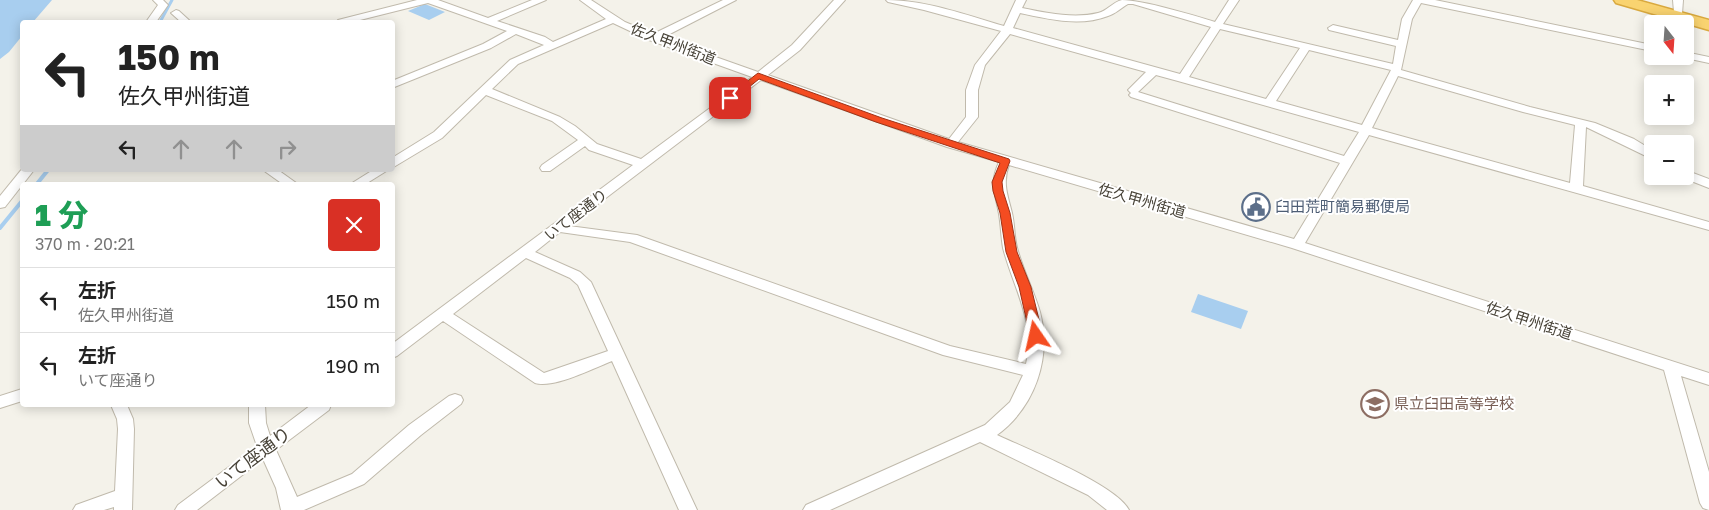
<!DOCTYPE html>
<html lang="ja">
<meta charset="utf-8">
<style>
:root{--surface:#fff;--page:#f2f2f2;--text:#222;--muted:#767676;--line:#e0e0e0}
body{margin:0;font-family:"Golos Text","Noto Sans JP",sans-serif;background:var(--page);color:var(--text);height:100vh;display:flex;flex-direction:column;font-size:19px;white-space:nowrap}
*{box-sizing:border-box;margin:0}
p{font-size:16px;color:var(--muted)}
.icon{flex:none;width:28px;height:28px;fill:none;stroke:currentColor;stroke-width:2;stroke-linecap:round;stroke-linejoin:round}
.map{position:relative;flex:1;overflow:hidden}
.side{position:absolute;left:20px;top:182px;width:375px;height:225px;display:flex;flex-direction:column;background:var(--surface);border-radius:5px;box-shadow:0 2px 12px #0003}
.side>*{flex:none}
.guide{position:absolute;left:20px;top:20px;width:375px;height:152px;border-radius:5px;box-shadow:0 2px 12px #0003;background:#fff;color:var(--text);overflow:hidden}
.needle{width:32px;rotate:163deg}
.tools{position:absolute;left:1644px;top:15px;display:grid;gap:10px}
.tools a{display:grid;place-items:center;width:50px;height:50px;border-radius:5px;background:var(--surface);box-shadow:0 2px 12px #0003;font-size:25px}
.pin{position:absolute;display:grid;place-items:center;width:42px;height:42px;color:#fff;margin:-21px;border-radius:10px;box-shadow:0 2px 8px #0006}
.me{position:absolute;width:55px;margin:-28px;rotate:349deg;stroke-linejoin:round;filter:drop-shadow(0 0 4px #0008)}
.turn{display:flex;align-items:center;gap:18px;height:105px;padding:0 15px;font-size:22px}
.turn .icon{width:65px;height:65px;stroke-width:2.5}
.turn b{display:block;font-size:35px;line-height:42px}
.lanes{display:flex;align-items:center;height:48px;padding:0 15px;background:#0003;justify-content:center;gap:25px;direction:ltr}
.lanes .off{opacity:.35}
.round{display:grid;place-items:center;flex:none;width:52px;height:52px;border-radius:5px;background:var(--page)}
.overview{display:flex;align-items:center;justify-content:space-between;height:85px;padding:0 15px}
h1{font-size:30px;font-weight:800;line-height:38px;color:#1e9e55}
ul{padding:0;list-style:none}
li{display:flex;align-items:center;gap:15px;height:65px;padding:0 15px;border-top:1px solid var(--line)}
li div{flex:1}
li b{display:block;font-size:19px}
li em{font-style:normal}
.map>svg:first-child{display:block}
</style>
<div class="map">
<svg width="1709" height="510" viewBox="0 0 1709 510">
<rect width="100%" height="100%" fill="#f4f2ea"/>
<g fill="#a8ceef">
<polygon points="0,0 52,0 33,22 22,22 22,36 9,52 0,59"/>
<polygon points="425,4 445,12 429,20 408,11"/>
<polygon points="1198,294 1248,311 1241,329 1191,312"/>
</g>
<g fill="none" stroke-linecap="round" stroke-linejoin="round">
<polyline stroke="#a8ceef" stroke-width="3" points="160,22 172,0"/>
<g stroke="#a8ceef" stroke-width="4">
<polyline points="36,185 48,170"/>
<polyline points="0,228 22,201"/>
</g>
<defs>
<g id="minor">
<polygon points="153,0 163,0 168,5 156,22 146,22 158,5"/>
<path d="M 417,0 L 438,0 L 488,18 L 532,0 L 546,0 L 497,21 L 545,37 L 553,42 L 606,19 L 580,0 L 591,0 L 625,22 L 653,34 L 723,0 L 736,0 L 662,38 L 758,72 L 792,45 L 834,0 L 845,0 L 800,50 L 768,75 L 949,139 L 966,117 L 966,90 L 975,65 L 1001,31 L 924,10 L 888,2 L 886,0 C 926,0 966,15 1004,26 L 1016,0 L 1026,0 L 1022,8 C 1047,13 1074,19 1098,13 C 1107,11 1113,2 1122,0 C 1142,0 1193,15 1215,22 L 1229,0 L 1239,0 L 1223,24 L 1393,64 L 1396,46 L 1329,30 L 1328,28 L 1333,25 L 1398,40 L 1402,19 L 1413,0 L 1435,0 L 1652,45 L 1652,51 L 1421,3 L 1412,19 L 1401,70 L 1530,107 L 1595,123 L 1634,139 L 1652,150 L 1652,159 L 1586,127 L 1583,186 L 1709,222 L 1709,230 L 1369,135 L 1305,243 L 1709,373 L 1709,385 L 1681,376 L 1709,472 L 1709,510 L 1703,508 L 1700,503 L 1664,370 L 1292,248 L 1009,165 C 1002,183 1008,196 1012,213 C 1015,226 1014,239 1018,251 C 1024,272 1034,291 1040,312 C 1052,358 1035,407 997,435 C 1025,448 1117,485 1129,510 L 1107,510 L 1088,495 L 980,442 L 830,510 L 803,510 L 806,505 L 985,425 L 1010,402 L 1023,375 L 943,355 L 630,242 L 560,232 L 535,252 L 580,272 L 591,282 L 697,510 L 679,510 L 612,361 C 594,368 553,389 535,383 L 443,321 L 397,356 L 392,358 L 392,344 L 633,165 L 589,150 L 585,146 L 550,171 L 542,171 L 540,168 L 542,165 L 578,140 L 552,121 L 486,95 L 442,138 L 392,168 L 392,158 L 434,132 L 510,60 L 544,45 L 516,34 L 491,48 L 392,88 L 392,81 L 483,44 L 507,31 L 428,3 L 352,22 L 337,22 L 338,20 ZM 1128,4 L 1133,4 L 1211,27 L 1180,74 L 1013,28 L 1020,13 C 1048,19 1080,27 1108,16 C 1115,14 1121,8 1128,4 ZM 613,23 L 649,40 L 752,77 L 641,159 L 597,144 L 575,126 L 560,117 L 492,89 L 518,64 ZM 1220,29 L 1300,48 L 1266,99 L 1189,77 ZM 1010,34 L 1146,72 L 1128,90 L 1131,93 L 1129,95 L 1131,97 L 1340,163 L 1294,239 L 958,142 L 978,117 L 978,90 L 985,65 ZM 1309,50 L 1391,70 L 1362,125 L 1276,101 ZM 1156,75 L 1178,81 L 1359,132 L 1344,156 L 1138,92 ZM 1398,76 L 1523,112 L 1575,125 L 1570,183 L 1372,128 ZM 761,80 L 947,147 L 999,162 C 989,184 995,192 999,214 C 1001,225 1001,237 1003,248 C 1013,287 1036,322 1026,364 L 950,346 L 637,235 L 569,226 ZM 526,258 L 570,278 L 578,285 L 608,351 L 544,373 L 453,314 Z"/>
<polygon points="1673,0 1683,0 1682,14 1679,15 1674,12"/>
<polygon points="176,10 179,11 191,22 181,22 171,13"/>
<polygon points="1685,52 1709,57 1709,63 1681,57 1685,56"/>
<polygon points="22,169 34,170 5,207 0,208 0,196"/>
<polygon points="263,170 278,170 299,185 284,185"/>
<polygon points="373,170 388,170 364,185 349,185"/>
<polygon points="1685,170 1709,179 1709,188 1681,177 1685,176"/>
<polygon points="22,389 22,401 0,408 0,396"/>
<polygon points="455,394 461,396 463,400 461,404 421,435 364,484 304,510 281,510 276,488 263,459 197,510 175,510 178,505 257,446 249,423 249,405 265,405 266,423 270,436 311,405 331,405 329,410 276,450 297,497 352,474 409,425 449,396"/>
<polygon points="111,405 127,405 133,419 134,429 132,510 114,510 114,507 104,510 73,510 76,505 115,491 118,429 117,419"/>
</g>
<polygon id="highway" points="1614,0 1637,0 1709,20 1709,30 1616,3"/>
</defs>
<use href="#minor" stroke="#c0baac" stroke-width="2"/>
<use href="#highway" stroke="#d9a93f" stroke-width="3"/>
<use href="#minor" fill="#fff" fill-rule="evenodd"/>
<use href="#highway" fill="#f9d370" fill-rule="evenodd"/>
</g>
<polygon fill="#f44c21" stroke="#9f3115" points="758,73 882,118 1009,159 1010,161 1002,182 1003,191 1010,213 1017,252 1031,287 1043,336 1041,339 1032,339 1030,336 1019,287 1006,252 1000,213 993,191 992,182 1000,163 876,122 759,79 733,100 727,100 727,97"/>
<defs>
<symbol id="civic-ring" viewBox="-11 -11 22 22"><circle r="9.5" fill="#fff" stroke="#5c6f8a" stroke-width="1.5"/><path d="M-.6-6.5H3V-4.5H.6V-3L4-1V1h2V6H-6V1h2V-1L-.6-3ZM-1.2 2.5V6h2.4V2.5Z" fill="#5c6f8a"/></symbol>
<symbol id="school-ring" viewBox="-11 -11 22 22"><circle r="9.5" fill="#fff" stroke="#8d6e63" stroke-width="1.5"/><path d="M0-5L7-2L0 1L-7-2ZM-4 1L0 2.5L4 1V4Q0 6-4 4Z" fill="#8d6e63"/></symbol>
</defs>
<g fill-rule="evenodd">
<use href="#civic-ring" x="1240" y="191" width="32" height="32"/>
<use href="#school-ring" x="1359" y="388" width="32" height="32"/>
</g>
<g text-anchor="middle" stroke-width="4" stroke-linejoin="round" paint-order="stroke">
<g font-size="15" fill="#484338" stroke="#fff">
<text transform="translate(673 44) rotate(21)" y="5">佐久甲州街道</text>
<text transform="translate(1142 201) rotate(16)" y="5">佐久甲州街道</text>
<text transform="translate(576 215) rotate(-37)" y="5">いて座通り</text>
<text transform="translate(1529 321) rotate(18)" y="5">佐久甲州街道</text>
</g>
<g font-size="15" fill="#4e5e75" stroke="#fff" text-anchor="start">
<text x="1275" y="212">臼田荒町簡易郵便局</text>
</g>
<g font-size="15" fill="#785e54" stroke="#fff" text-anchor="start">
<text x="1394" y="409">県立臼田高等学校</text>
</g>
<g font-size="18" fill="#484338" stroke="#fff">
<text transform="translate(253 458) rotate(-37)" y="6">いて座通り</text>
</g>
</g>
</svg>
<div class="tools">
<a><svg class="needle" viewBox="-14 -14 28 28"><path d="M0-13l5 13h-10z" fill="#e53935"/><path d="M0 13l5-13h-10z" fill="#767676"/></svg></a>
<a>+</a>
<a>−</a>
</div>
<div class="pin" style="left:730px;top:98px;background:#d93025"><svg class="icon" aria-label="arrive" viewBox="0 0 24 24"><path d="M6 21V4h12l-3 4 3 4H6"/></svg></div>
<svg class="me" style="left:1036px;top:336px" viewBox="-20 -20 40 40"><path d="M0-17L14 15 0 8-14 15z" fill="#f44c21" stroke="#fff" stroke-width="4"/></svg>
<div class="guide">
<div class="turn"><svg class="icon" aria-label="left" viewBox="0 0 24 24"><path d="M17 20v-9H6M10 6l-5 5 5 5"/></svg><div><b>150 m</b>佐久甲州街道</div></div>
<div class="lanes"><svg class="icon" aria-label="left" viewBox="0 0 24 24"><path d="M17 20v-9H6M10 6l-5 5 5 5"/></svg><svg class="icon off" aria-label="ahead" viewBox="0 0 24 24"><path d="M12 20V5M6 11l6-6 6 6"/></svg><svg class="icon off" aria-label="ahead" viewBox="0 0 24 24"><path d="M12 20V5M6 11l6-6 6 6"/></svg><svg class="icon off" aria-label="right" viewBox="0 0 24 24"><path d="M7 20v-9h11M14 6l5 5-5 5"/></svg></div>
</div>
<section class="side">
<div class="overview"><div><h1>1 分</h1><p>370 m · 20:21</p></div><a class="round" style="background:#d93025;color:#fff"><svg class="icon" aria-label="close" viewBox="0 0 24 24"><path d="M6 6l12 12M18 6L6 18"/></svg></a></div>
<ul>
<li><svg class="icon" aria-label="left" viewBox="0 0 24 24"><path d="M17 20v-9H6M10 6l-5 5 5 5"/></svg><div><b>左折</b><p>佐久甲州街道</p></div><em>150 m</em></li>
<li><svg class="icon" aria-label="left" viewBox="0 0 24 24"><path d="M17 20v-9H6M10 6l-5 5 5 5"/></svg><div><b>左折</b><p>いて座通り</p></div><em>190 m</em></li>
</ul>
</section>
</div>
